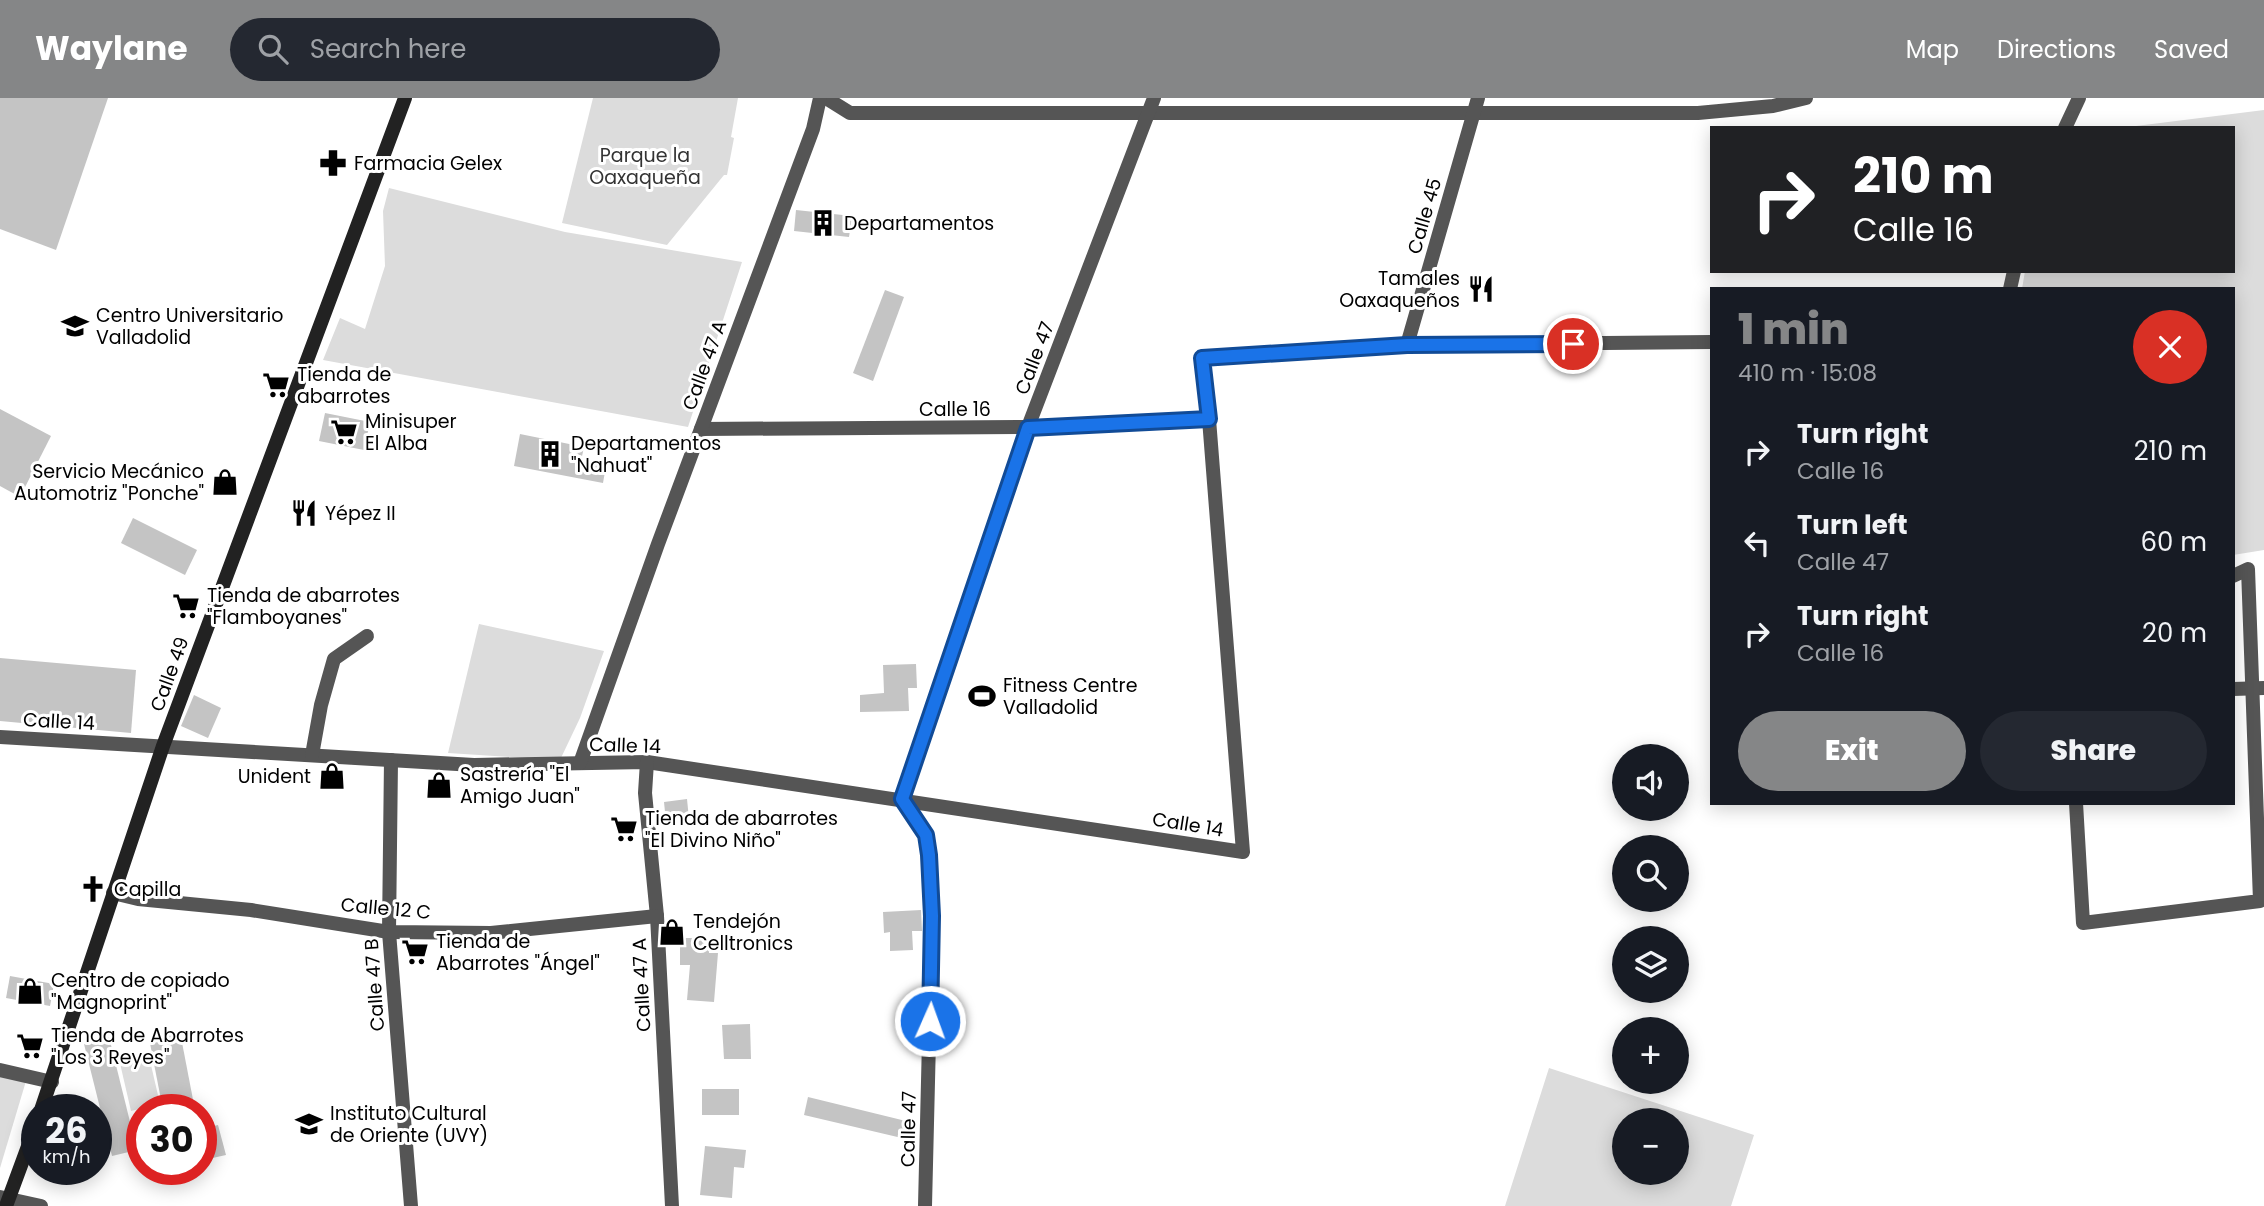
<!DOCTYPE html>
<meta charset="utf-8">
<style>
:root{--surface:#171b24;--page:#242831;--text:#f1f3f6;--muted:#9ea1a6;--accent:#858687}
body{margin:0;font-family:Poppins,sans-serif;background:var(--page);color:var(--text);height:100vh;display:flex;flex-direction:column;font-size:26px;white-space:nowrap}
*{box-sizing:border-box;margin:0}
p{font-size:23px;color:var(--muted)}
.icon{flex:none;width:38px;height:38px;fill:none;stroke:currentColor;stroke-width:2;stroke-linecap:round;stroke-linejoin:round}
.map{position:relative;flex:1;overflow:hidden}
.panel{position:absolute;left:1710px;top:189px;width:525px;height:518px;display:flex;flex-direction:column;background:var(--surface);border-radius:0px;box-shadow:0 4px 18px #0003}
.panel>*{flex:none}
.top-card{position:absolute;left:1710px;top:28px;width:525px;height:147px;border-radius:0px;box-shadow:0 4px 18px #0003;background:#202124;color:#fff;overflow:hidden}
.buttons{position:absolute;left:1612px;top:646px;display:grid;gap:14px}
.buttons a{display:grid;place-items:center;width:77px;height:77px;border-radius:50%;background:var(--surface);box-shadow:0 4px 18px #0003;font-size:35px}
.speed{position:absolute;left:21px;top:996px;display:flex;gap:14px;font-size:35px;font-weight:700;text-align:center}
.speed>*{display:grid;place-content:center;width:91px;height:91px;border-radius:50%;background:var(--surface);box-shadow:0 4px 18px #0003;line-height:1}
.speed small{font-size:18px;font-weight:400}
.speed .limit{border:10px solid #d22;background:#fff;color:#111}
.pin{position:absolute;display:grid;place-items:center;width:60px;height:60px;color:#fff;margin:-30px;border:4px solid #fff;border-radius:50%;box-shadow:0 2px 7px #0007}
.me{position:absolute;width:77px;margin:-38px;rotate:2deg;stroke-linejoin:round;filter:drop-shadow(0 0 5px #0008)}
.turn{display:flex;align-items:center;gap:24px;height:147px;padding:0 28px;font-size:32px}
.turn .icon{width:91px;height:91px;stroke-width:2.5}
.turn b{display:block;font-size:49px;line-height:60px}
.round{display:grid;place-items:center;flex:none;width:74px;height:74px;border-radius:37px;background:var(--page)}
.summary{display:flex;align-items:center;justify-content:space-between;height:119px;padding:0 28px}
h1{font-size:42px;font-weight:800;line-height:52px;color:var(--accent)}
.cta{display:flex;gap:14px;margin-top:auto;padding:14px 28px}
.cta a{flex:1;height:80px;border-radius:42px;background:var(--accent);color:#fff;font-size:28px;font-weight:800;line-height:80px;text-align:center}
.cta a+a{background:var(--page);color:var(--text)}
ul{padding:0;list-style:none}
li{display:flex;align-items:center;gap:21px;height:91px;padding:0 28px}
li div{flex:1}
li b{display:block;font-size:26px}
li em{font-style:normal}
header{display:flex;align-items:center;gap:42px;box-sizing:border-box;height:98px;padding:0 35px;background:var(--accent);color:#fff}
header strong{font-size:33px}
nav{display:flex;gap:38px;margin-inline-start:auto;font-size:24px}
.search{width:490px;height:63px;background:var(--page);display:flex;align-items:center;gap:18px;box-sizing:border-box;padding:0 24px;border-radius:38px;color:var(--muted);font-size:26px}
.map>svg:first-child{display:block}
</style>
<header>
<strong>Waylane</strong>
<div class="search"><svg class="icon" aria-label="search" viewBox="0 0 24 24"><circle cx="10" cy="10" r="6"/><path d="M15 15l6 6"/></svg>Search here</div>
<nav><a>Map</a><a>Directions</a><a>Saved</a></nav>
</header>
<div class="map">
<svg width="2264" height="1108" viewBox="0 0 2264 1108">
<rect width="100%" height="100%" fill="#fff"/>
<g fill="#dcdcdc" fill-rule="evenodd">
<polygon points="593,0 738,0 731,39 734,40 727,77 724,77 667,147 562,125"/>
<polygon points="2264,12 2264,452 2233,457 2233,191 2022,191 2025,173 2233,173 2233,30 2120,30"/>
<polygon points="389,90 565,134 742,164 688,329 323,262 340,220 365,231 385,168 383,113"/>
<polygon points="479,526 604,553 580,620 560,662 448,655"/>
<polygon points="148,954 160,1006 131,1013 119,961"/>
<path d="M 1549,970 L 1754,1037 L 1731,1108 L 1505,1108 ZM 1676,1022 L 1676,1074 L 1624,1074 L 1624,1022 Z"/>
<polygon points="0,977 26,983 0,1070"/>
</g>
<g fill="#c4c4c4">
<polygon points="0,0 108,0 56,152 0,131"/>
<polygon points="796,112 852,118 849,139 794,133"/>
<polygon points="885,192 904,199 873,283 853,275"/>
<polygon points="0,311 51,338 20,399 0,388"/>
<polygon points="325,315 370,324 364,352 319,343"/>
<polygon points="520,336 584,349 581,363 606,368 603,385 514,368"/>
<polygon points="133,420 197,452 185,477 121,445"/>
<polygon points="0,560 136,572 131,635 0,623"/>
<polygon points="916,566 917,590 908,590 909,613 860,614 860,597 884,595 883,567"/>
<polygon points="194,597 221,610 208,640 181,628"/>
<polygon points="687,701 689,721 666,724 664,704"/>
<polygon points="921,812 922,833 912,833 913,852 890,853 890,834 884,835 883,814"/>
<polygon points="680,840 709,840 709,855 718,855 714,904 687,902 690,867 680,867"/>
<polygon points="10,878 54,886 50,908 6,900"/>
<polygon points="750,926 751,961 724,961 722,927"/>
<polygon points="180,934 195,1012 163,1012 149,940"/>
<polygon points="109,939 137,1052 112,1058 84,946"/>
<rect x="702" y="991" width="37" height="26"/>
<polygon points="808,999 910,1024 906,1041 804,1017"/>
<polygon points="218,1027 226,1057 208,1061 201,1031"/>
<polygon points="705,1048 746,1052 744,1070 734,1069 732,1100 700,1097"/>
</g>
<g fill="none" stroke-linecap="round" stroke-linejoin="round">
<g stroke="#555" stroke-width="14">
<polyline points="826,0 850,15 1698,15 1773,8 1806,0"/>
<polyline points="2065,30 2079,0"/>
<polyline points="2010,191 2014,173"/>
<polyline points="1407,247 1478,0"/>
<polyline points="701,331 1028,329 1209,321"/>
<polyline points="2233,591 2264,590"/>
<polyline points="0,639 474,667 647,664 1243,754 1209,321 1202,260 1407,247 1712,244"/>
<polyline points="312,657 321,607 334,561 367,538"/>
<polyline points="391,662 389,834 411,1108"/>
<polyline points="647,664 645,695 657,818 672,1108"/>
<polyline points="580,665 658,446 813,31 820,0"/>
<polyline points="2076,705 2083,825 2260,803 2248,471 2233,478"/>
<polyline points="113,795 138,801 251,812 389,834 491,835 657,818"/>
<polyline points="0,972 52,984"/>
<polyline points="0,1099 41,1108"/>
<polyline points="925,1108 932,818 929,757 926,737 902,701 1028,329 1154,0"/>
</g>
<g stroke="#222" stroke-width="14">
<polyline points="41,1012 163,648 405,0"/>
<polyline points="6,1108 37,1024"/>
</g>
</g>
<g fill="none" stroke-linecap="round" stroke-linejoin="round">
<defs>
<polyline id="route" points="930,923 932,818 929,757 926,737 902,701 1028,330 1209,321 1202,260 1407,247 1573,246"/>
</defs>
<use href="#route" stroke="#114b97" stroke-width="18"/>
<use href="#route" stroke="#1a73e8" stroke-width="12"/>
</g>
<defs>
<symbol id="pharmacy-bare" viewBox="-9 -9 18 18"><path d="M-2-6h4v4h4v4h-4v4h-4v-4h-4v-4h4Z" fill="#000" stroke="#fff" stroke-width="2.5" paint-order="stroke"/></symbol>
<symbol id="building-bare" viewBox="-9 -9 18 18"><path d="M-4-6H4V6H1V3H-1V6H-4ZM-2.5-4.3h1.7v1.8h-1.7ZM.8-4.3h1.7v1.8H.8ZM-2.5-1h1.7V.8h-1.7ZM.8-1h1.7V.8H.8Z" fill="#000" stroke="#fff" stroke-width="2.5" paint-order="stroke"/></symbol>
<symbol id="restaurant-bare" viewBox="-9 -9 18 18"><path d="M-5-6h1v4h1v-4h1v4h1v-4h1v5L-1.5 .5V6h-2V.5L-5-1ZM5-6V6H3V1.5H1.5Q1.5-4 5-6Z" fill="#000" stroke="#fff" stroke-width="2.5" paint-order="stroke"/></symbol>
<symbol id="university-bare" viewBox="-9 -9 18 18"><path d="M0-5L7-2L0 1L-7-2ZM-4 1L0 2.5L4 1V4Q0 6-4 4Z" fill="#000" stroke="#fff" stroke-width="2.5" paint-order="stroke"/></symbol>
<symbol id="supermarket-bare" viewBox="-9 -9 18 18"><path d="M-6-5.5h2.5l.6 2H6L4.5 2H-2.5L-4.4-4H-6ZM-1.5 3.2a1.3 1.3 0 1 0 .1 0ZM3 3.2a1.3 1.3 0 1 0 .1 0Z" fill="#000" stroke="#fff" stroke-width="2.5" paint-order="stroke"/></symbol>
<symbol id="shop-bare" viewBox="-9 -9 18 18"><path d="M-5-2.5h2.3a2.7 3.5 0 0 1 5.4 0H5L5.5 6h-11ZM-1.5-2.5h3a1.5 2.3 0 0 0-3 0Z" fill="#000" stroke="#fff" stroke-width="2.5" paint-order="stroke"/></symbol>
<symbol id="stadium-bare" viewBox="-9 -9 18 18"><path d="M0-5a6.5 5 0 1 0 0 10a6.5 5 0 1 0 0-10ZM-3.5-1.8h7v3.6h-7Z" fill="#000" stroke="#fff" stroke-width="2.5" paint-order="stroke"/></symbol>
<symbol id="church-bare" viewBox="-9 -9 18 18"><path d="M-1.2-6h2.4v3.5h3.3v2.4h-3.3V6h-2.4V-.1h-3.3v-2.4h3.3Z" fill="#000" stroke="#fff" stroke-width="2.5" paint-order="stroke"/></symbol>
<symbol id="school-bare" viewBox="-9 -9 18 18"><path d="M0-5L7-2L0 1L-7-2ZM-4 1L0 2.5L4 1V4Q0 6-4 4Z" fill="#000" stroke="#fff" stroke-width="2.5" paint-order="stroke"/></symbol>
</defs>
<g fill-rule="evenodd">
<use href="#pharmacy-bare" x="314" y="46" width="38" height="38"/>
<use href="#building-bare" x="804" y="106" width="38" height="38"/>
<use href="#restaurant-bare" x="1462" y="172" width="38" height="38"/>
<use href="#university-bare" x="56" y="209" width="38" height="38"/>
<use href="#supermarket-bare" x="257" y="268" width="38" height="38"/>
<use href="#supermarket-bare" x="325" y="315" width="38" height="38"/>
<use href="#building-bare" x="531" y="337" width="38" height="38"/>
<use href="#shop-bare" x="206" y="365" width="38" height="38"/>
<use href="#restaurant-bare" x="285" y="396" width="38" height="38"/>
<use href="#supermarket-bare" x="167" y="489" width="38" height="38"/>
<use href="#stadium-bare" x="963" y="579" width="38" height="38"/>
<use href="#shop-bare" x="313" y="659" width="38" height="38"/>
<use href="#shop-bare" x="420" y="668" width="38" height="38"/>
<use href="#supermarket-bare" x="605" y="712" width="38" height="38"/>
<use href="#church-bare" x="74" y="772" width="38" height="38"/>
<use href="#shop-bare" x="653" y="815" width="38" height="38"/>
<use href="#supermarket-bare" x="396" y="835" width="38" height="38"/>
<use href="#shop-bare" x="11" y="874" width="38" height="38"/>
<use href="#supermarket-bare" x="11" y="929" width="38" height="38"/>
<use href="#school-bare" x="290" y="1007" width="38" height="38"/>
</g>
<g text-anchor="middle" stroke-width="6" stroke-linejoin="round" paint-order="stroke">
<g font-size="19" fill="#333" stroke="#fff">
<text x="645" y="64">Parque la<tspan x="645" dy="22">Oaxaqueña</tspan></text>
</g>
<g font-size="19" fill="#000" stroke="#fff" text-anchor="start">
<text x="354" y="72">Farmacia Gelex</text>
<text x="844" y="132">Departamentos</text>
<text x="1460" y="187" text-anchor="end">Tamales<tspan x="1460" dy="22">Oaxaqueños</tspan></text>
<text x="96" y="224">Centro Universitario<tspan x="96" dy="22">Valladolid</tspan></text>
<text x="297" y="283">Tienda de<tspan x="297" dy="22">abarrotes</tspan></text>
<text x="365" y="330">Minisuper<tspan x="365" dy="22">El Alba</tspan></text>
<text x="571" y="352">Departamentos<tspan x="571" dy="22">"Nahuat"</tspan></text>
<text x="204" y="380" text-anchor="end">Servicio Mecánico<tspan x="204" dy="22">Automotriz "Ponche"</tspan></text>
<text x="325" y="422">Yépez II</text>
<text x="207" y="504">Tienda de abarrotes<tspan x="207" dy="22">"Flamboyanes"</tspan></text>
<text x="1003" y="594">Fitness Centre<tspan x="1003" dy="22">Valladolid</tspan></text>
<text x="460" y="683">Sastrería "El<tspan x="460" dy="22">Amigo Juan"</tspan></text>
<text x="311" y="685" text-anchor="end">Unident</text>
<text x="645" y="727">Tienda de abarrotes<tspan x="645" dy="22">"El Divino Niño"</tspan></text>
<text x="114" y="798">Capilla</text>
<text x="693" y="830">Tendejón<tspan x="693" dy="22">Celltronics</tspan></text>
<text x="436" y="850">Tienda de<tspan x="436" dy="22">Abarrotes "Ángel"</tspan></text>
<text x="51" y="889">Centro de copiado<tspan x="51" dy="22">"Magnoprint"</tspan></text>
<text x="51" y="944">Tienda de Abarrotes<tspan x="51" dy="22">"Los 3 Reyes"</tspan></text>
<text x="330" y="1022">Instituto Cultural<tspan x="330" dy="22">de Oriente (UVY)</tspan></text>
</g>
<g font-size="19" fill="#000" stroke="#fff">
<text transform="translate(1424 118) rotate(-74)" y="7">Calle 45</text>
<text transform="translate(1034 260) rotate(-69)" y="7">Calle 47</text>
<text transform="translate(704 267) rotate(-70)" y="7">Calle 47 A</text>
<text x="955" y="318">Calle 16</text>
<text transform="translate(169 576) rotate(-70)" y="7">Calle 49</text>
<text transform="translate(59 623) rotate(3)" y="7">Calle 14</text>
<text transform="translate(625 647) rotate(2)" y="7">Calle 14</text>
<text transform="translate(1188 726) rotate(9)" y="7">Calle 14</text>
<text transform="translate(386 810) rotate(5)" y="7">Calle 12 C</text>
<text transform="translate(374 887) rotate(-94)" y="7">Calle 47 B</text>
<text transform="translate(641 887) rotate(-93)" y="7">Calle 47 A</text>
<text transform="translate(908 1031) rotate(-89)" y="7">Calle 47</text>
</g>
</g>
</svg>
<div class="buttons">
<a><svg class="icon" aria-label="sound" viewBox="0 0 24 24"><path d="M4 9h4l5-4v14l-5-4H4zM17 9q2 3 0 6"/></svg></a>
<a><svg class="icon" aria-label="search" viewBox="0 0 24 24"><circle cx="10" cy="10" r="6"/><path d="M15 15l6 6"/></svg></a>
<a><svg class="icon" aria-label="layers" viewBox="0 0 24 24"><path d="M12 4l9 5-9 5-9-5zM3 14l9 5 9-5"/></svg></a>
<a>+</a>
<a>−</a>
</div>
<div class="speed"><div>26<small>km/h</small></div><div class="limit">30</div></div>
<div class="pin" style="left:1573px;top:246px;background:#d93025"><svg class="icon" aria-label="arrive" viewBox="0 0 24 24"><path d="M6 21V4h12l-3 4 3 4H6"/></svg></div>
<svg class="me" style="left:930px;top:923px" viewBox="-20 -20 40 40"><circle r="17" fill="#1a73e8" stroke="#fff" stroke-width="3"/><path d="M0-11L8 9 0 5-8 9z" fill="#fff"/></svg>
<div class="top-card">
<div class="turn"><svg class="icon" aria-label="right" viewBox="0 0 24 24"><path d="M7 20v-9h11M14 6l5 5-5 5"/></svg><div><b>210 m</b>Calle 16</div></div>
</div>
<section class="panel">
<div class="summary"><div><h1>1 min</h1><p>410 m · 15:08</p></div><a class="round" style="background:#d93025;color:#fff"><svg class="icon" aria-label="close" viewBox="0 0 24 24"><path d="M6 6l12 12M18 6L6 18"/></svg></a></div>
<ul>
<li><svg class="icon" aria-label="right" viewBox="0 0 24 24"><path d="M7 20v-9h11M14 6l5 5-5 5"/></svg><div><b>Turn right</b><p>Calle 16</p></div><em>210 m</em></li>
<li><svg class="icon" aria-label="left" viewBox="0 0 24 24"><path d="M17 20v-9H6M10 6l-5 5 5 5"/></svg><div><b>Turn left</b><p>Calle 47</p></div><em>60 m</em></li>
<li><svg class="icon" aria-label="right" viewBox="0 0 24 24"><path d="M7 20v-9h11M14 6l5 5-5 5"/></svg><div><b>Turn right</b><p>Calle 16</p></div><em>20 m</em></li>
</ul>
<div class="cta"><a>Exit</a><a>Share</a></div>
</section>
</div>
